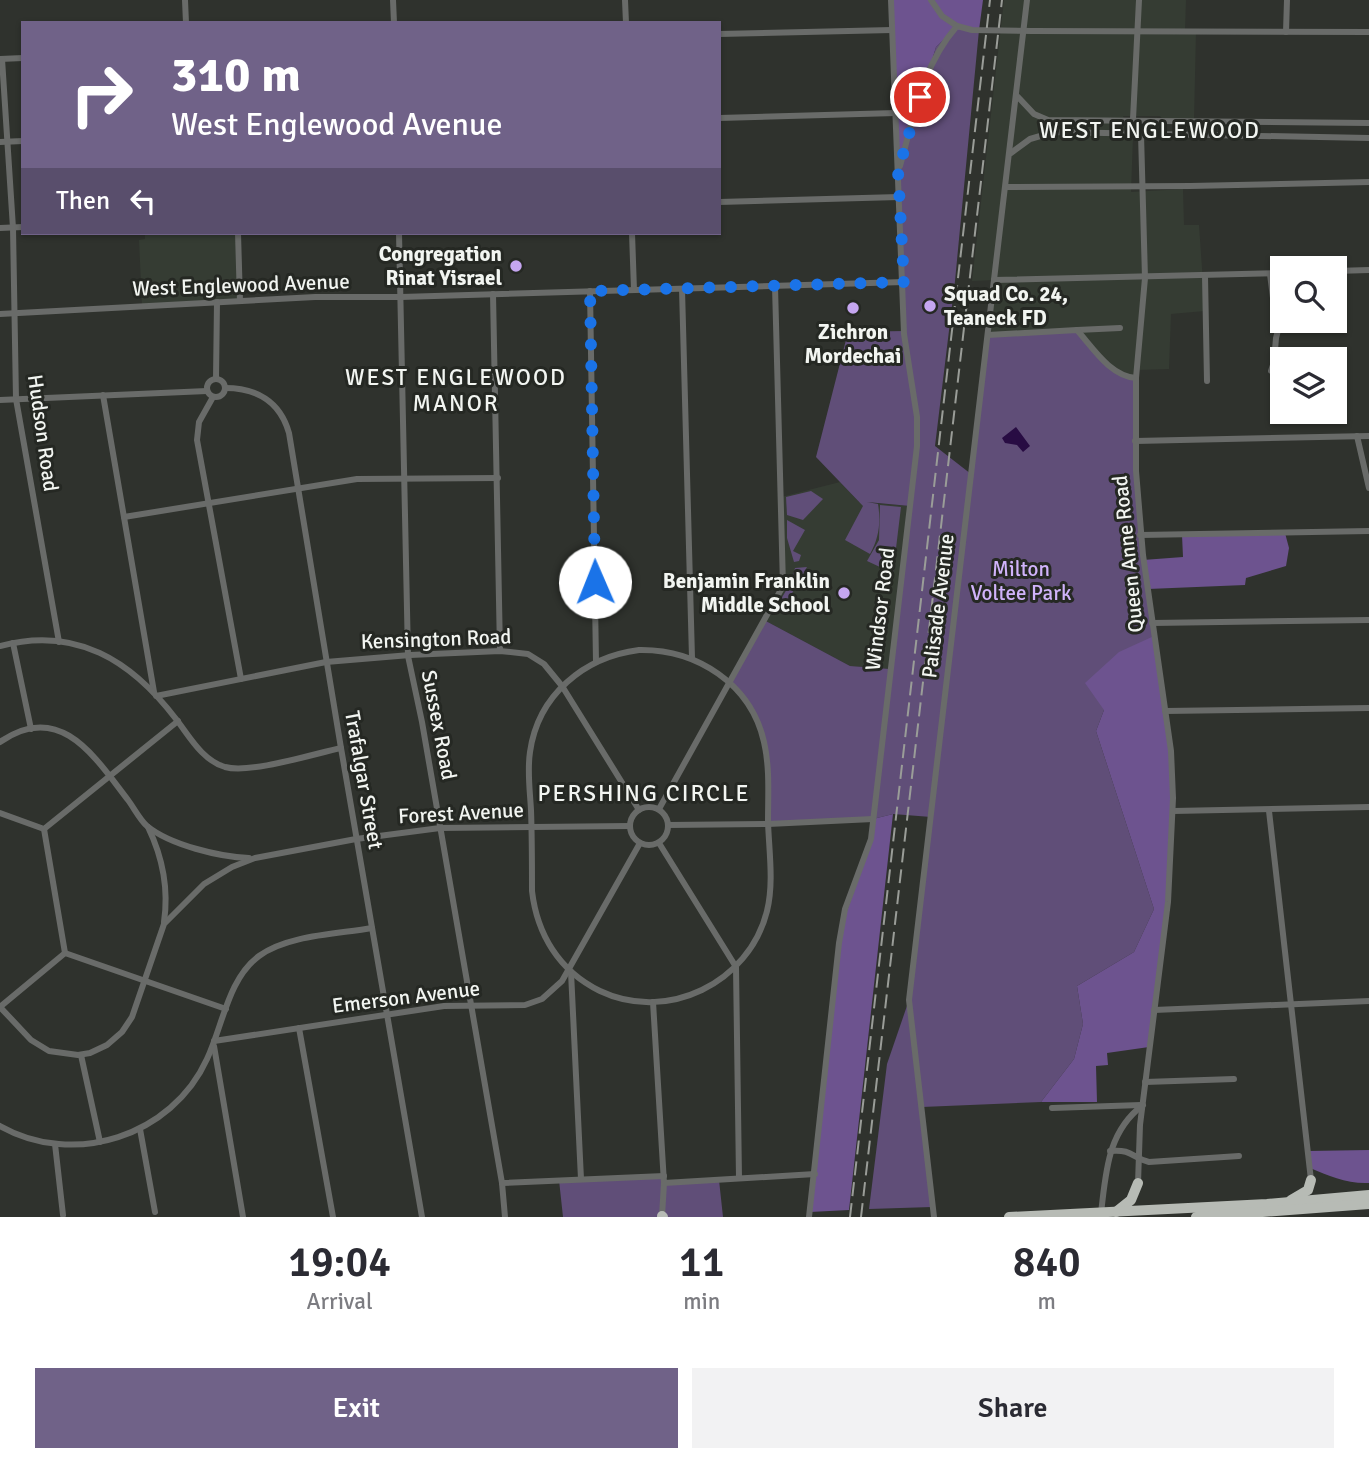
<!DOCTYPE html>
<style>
:root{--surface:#fff;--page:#f2f2f3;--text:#2b2b33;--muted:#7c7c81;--accent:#706288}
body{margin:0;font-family:Signika,sans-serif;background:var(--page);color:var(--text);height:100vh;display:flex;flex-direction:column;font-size:26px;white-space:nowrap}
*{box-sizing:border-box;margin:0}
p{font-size:23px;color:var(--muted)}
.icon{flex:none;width:38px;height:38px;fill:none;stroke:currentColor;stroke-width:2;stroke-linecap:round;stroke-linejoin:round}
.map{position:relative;height:1217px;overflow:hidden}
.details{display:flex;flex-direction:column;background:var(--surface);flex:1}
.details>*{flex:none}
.banner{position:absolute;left:21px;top:21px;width:700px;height:214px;border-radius:0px;box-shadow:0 2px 5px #0004;background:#706288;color:#fff;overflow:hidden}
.controls{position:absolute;left:1270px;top:256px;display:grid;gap:14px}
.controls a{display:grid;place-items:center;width:77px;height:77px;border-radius:0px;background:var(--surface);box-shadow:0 2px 5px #0004;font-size:35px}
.pin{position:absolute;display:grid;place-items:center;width:60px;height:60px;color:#fff;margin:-30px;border:4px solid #fff;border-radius:50%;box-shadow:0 2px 7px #0007}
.me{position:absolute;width:77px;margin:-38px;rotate:359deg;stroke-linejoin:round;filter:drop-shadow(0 0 5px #0008)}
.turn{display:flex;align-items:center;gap:24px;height:147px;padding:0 35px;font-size:32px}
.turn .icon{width:91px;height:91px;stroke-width:2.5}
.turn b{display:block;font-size:49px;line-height:60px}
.then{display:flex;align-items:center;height:66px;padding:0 35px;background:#0003;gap:14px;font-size:26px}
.eta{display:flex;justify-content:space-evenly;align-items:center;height:119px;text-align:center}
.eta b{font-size:42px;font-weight:600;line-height:49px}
.action{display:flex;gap:14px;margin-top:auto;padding:14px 35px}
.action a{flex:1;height:80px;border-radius:0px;background:var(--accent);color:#fff;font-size:28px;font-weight:600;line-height:80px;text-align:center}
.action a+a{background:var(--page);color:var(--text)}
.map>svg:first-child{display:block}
</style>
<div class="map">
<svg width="1369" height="1217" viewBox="0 0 1369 1217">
<rect width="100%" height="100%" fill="#2f322d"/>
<g fill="#353c33">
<polygon points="1004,0 1186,0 1185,31 1196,32 1194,121 1164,121 1160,116 1123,116 1133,137 1131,192 1183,189 1184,225 1199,225 1205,311 1171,314 1169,369 1137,370 1136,378 988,335 994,280 972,281"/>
<polygon points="145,233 238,233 240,301 142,306 139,240 145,239"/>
<polygon points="840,482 859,502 910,506 890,669 850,666 764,620 783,586 781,497"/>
</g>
<g fill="#604e78">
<path d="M 954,30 L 979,30 L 955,281 L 935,446 L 971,474 L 988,335 L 1077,330 L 1110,367 L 1136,378 L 1138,505 L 1154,636 L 1104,710 L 1096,731 L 1154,909 L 1134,952 L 1077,986 L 1083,1024 L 1074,1059 L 1041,1102 L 922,1107 L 932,1207 L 869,1209 L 887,1064 L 909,1000 L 931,817 L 893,814 L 873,819 L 768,824 L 767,757 L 756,719 L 730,682 L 764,620 L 850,666 L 890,669 L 910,506 L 867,502 L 878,504 C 881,522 879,538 870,554 L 845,540 L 863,506 L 816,457 L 848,332 L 904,331 L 898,171 L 936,47 Z"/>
<polygon points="811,491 823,499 803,520 787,515 786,497"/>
<polygon points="880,505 901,507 893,573 867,561 879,540"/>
<polygon points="787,520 805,530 793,551 801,555 799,561 794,562 787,538"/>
<polygon points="807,567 783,609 777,606 791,582 795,568"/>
<polygon points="664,1176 664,1183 719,1180 723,1217 563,1217 559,1180"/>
</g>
<g fill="#6d538f">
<polygon points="891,0 983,0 979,30 954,30 936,47 898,171"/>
<polygon points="1285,533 1289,548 1286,566 1246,578 1245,585 1148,589 1143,560 1183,557 1182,535"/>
<polygon points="1154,636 1171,751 1169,887 1149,1047 1107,1053 1108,1065 1096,1066 1097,1102 1041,1102 1074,1059 1083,1024 1077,986 1134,952 1154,909 1096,731 1104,710 1085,683 1119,652"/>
<polygon points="893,814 849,1210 810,1212 842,925 867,854 873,819"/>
<path d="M 1369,1150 L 1369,1183 C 1347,1184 1329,1176 1310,1168 L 1308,1151 Z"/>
</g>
<polygon fill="#280c43" points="1016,427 1030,446 1023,452 1017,445 1005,443 1002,438"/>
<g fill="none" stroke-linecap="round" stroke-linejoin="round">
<g stroke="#696b69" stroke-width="6">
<polyline points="185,0 186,23"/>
<polyline points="393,0 394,23"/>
<polyline points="625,0 626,23"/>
<polyline points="931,0 942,16 957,26"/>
<polyline points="1286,32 1287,0"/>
<polyline points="719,34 892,30"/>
<polyline points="0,59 23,58"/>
<polyline points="2,59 13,228 16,399 59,642"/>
<polyline points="1018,97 1034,114 1048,120 1369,123"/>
<polyline points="719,118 896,113"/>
<polyline points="0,142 23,141"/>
<polyline points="1011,153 1030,139 1054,132 1369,138"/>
<path d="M 900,166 C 914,116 922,66 957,26 L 972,30 L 1032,31 L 1369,32"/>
<polyline points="1006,187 1190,186 1369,182"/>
<polyline points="719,202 899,197"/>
<polyline points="0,228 23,227"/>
<polyline points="238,233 240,301"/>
<polyline points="399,233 408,656 422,722 502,1183 505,1217"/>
<polyline points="632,233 634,290"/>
<polyline points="1335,271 1369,270"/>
<polyline points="1270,274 1273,298 1281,319 1276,338 1274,362 1271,371"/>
<polyline points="1205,276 1207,381"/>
<polyline points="994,280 1283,273"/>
<polyline points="682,289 692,658"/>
<polyline points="590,291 596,662"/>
<polyline points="493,294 500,651"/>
<polyline points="0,314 315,297 401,297 904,282"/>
<polyline points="1077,330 1120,328"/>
<path d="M 988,335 L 1077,330 C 1093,348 1110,376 1136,378"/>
<circle cx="216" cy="388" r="9"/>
<polyline points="216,379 217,302"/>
<path d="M 225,388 C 256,388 280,401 289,433 L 341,748 L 422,1217"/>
<polyline points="103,395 154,692"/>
<polyline points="213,397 199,422 197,440 241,679"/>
<polyline points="0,400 207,391"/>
<polyline points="1357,436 1369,488"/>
<polyline points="1135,441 1369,436"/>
<polyline points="124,517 357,479 498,478"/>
<polyline points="1140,535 1369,531"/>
<polyline points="1152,623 1369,620"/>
<polyline points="13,643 31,729"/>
<path d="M 0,646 C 76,626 131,660 176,719 C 190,737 202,760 225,767 C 250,774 313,754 341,748"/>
<path d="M 639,650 C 697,649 751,684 764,742 C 770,768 768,796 768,822 C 769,851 774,883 767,911 C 749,983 667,1023 600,991 C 559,971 537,934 532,891 C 532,864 532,837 531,810 C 530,791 527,771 530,752 C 538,695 584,657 639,650 Z"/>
<polyline points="156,696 326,662 410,655 500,651 528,654 544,664 562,686 639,810"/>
<polyline points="1165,711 1369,708"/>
<path d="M 0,742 C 60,700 95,757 128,800 C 134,808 140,820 147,826 C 170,845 220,857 249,858"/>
<circle cx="649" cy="826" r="19"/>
<polyline points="659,809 783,586 775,286"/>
<polyline points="1173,811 1369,807"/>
<polyline points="1269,811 1311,1180"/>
<polyline points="0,813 44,829 178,721"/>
<polyline points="668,825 768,824 873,819"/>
<path d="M 148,827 C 163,858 169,888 164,922"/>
<polyline points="44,829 65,953"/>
<polyline points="659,843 736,967 739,1178"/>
<polyline points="571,972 581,1179"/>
<polyline points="653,1002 664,1183 662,1216"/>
<polyline points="0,1007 31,1040 49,1051 78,1055 90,1053 107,1045 122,1032 132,1017 164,924 204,884 232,867 255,858 356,839 440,828 630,826"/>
<polyline points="0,1007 65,953 226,1009"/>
<polyline points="1154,1010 1369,1001"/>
<polyline points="299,1028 333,1217"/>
<polyline points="214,1041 444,1006 525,1005 542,999 562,981 640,843"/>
<polyline points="214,1046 243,1217"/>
<polyline points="81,1055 100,1142"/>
<polyline points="1145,1082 1234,1079"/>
<polyline points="1052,1108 1141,1105"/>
<path d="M 0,1126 C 74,1168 172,1136 207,1059 C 223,1025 228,979 259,956 C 287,935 338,934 372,928"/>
<polyline points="140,1129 155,1212"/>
<polyline points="55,1144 63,1215"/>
<path d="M 1110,1151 C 1134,1149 1131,1158 1149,1162 L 1239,1156"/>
<polyline points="502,1183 664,1176"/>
<polyline points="664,1183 815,1174"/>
<polyline points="1138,1183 1140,1125 1168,902 1173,798 1171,751 1143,555 1136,471 1136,378 1145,278 1141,134 1133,119 1139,0"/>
<path d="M 1101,1213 C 1106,1173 1107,1132 1143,1105"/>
<polyline points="809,1217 839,943 845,909 871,839 917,446 917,417 904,334 891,0"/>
<polyline points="934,1217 909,1000 1027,0"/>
</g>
<g stroke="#b7bbb5" stroke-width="10">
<polyline points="1291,1200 1308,1190 1311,1180"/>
<polyline points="1116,1212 1131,1200 1138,1183"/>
<polyline points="662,1216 663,1217"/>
<polyline points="1009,1217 1267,1204 1369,1195"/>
<polyline points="1196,1217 1369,1204"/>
</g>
<g stroke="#9a9d98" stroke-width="2" stroke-dasharray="14 7" stroke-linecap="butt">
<polyline points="850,1217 990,0"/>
<polyline points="861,1217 1002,0"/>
</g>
</g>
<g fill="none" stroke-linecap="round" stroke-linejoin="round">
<polyline stroke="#1a73e8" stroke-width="12" stroke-dasharray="0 21.6" points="595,582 590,291 904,282 898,171 920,97"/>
</g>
<g fill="#c5a6f0" stroke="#252823" stroke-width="2.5">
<circle cx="516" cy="266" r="7"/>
<circle cx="930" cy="306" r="7"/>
<circle cx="853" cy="308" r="7"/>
<circle cx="844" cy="593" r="7"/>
</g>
<g text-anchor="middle" stroke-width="6" stroke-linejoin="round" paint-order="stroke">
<g font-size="21" font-weight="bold" fill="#f2f5f1" stroke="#252823" text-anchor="end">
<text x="502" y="261">Congregation<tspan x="502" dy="24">Rinat Yisrael</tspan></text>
<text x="944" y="301" text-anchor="start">Squad Co. 24,<tspan x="944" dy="24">Teaneck FD</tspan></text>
<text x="853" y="339" text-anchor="middle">Zichron<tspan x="853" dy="24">Mordechai</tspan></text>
<text x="830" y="588">Benjamin Franklin<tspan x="830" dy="24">Middle School</tspan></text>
</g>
<g font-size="21" fill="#f2f5f1" stroke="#252823">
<text transform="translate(241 285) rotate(-2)" y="7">West Englewood Avenue</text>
<text transform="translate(43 433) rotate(82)" y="7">Hudson Road</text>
<text transform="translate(1128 554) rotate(-96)" y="7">Queen Anne Road</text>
<text transform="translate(938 606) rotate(-83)" y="7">Palisade Avenue</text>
<text transform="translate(880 609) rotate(-83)" y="7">Windsor Road</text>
<text transform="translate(436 639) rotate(-2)" y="7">Kensington Road</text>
<text transform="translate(439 725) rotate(79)" y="7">Sussex Road</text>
<text transform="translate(364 780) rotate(80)" y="7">Trafalgar Street</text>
<text transform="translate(461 813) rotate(-3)" y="7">Forest Avenue</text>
<text transform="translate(406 997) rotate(-7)" y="7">Emerson Avenue</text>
</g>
<g font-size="21" fill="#d0b3fa" stroke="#252823">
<text x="1021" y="576">Milton<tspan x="1021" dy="24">Voltee Park</tspan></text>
</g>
<g font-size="23" letter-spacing="2" fill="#f2f5f1" stroke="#252823">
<text x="1150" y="138">WEST ENGLEWOOD</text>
<text x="456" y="385">WEST ENGLEWOOD<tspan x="456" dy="26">MANOR</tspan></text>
<text x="644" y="801">PERSHING CIRCLE</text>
</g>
</g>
</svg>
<div class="controls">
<a><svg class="icon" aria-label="search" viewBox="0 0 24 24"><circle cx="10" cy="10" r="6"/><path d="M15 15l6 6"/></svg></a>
<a><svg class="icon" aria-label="layers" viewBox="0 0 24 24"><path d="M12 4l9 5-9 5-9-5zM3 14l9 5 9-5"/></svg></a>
</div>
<div class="pin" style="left:920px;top:97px;background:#d93025"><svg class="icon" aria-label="arrive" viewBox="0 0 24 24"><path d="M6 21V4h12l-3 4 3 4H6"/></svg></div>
<svg class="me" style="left:595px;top:582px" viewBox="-20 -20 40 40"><circle r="19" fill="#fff"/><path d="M0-13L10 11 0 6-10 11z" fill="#1a73e8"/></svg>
<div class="banner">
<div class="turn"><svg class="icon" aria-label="right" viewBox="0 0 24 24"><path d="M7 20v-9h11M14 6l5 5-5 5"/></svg><div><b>310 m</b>West Englewood Avenue</div></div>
<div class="then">Then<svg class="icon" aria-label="left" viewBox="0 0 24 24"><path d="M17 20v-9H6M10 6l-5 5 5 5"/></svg></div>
</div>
</div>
<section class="details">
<div class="eta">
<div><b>19:04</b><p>Arrival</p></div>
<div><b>11</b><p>min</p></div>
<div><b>840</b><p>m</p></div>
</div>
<div class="action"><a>Exit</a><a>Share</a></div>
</section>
